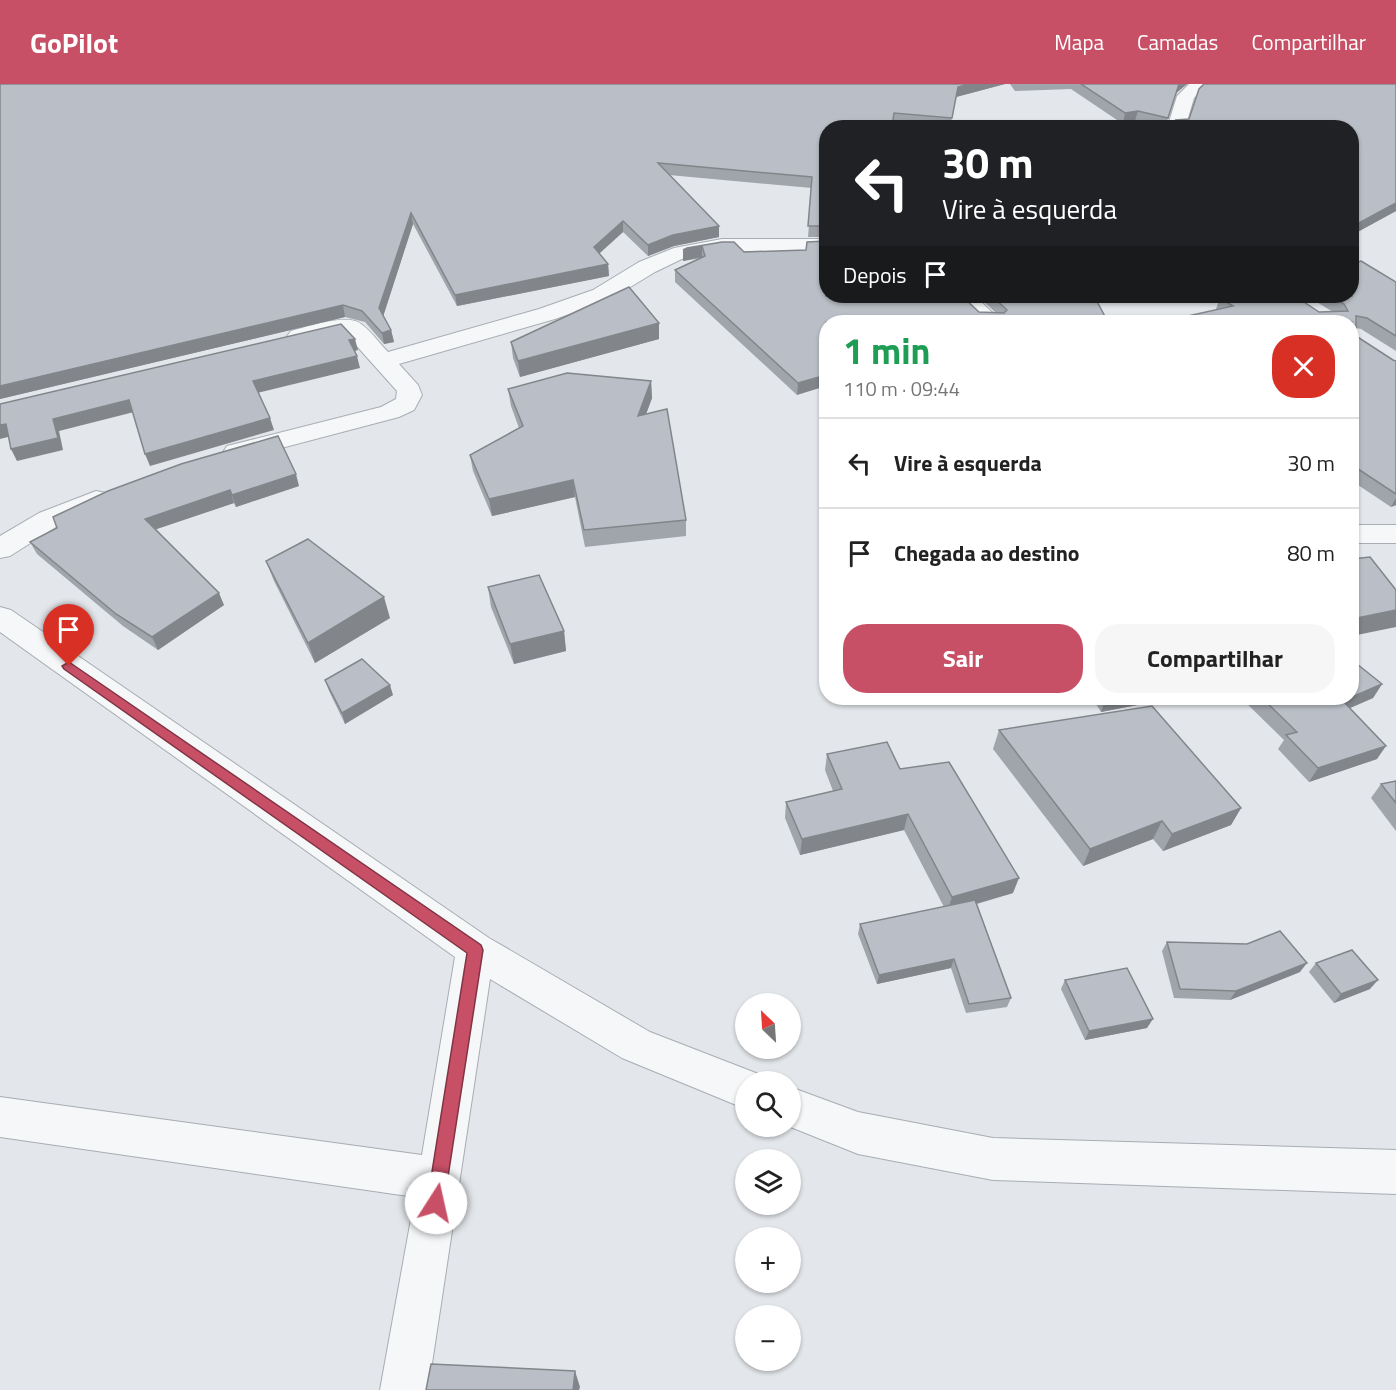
<!DOCTYPE html>
<html lang="pt">
<meta charset="utf-8">
<style>
:root{--surface:#fff;--page:#f6f6f6;--text:#222;--muted:#767676;--line:#e0e0e0;--accent:#c75067}
body{margin:0;font-family:"Titillium Web",sans-serif;background:var(--page);color:var(--text);height:100vh;display:flex;flex-direction:column;font-size:22px;white-space:nowrap}
*{box-sizing:border-box;margin:0}
p{font-size:20px;color:var(--muted)}
.icon{flex:none;width:33px;height:33px;fill:none;stroke:currentColor;stroke-width:2;stroke-linecap:round;stroke-linejoin:round}
.map{position:relative;flex:1;overflow:hidden}
.side{position:absolute;left:819px;top:231px;width:540px;height:390px;display:flex;flex-direction:column;background:var(--surface);border-radius:24px;box-shadow:0 2px 4px #0004}
.side>*{flex:none}
.hud{position:absolute;left:819px;top:36px;width:540px;height:183px;border-radius:24px;box-shadow:0 2px 4px #0004;background:#202124;color:#fff;overflow:hidden}
.needle{width:39px;rotate:335deg}
.buttons{position:absolute;left:735px;top:909px;display:grid;gap:12px}
.buttons a{display:grid;place-items:center;width:66px;height:66px;border-radius:50%;background:var(--surface);box-shadow:0 2px 4px #0004;font-size:30px}
.pin{position:absolute;display:grid;place-items:center;width:51px;height:51px;color:#fff;margin:-62px -26px;border-radius:50% 50% 50% 0;rotate:-45deg;box-shadow:0 0 6px #0007}
.pin .icon{rotate:45deg}
.me{position:absolute;width:66px;margin:-33px;rotate:10deg;stroke-linejoin:round;filter:drop-shadow(0 0 4px #0008)}
.turn{display:flex;align-items:center;gap:21px;height:126px;padding:0 24px;font-size:27px}
.turn .icon{width:78px;height:78px;stroke-width:2.5}
.turn b{display:block;font-size:42px;line-height:51px}
.then{display:flex;align-items:center;height:57px;padding:0 24px;background:#0003;gap:12px;font-size:22px}
.round{display:grid;place-items:center;flex:none;width:63px;height:63px;border-radius:24px;background:var(--page)}
.headline{display:flex;align-items:center;justify-content:space-between;height:102px;padding:0 24px}
h1{font-size:36px;font-weight:700;line-height:45px;color:#1e9e55}
.cta{display:flex;gap:12px;margin-top:auto;padding:12px 24px}
.cta a{flex:1;height:69px;border-radius:24px;background:var(--accent);color:#fff;font-size:24px;font-weight:700;line-height:69px;text-align:center}
.cta a+a{background:var(--page);color:var(--text)}
ul{padding:0;list-style:none}
li{display:flex;align-items:center;gap:18px;height:90px;padding:0 24px;border-top:2px solid var(--line)}
li div{flex:1}
li b{display:block;font-size:22px}
li em{font-style:normal}
header{display:flex;align-items:center;gap:36px;box-sizing:border-box;height:84px;padding:0 30px;background:var(--accent);color:#fff}
header strong{font-size:28px}
nav{display:flex;gap:33px;margin-inline-start:auto;font-size:21px}
.map>svg:first-child{display:block}
</style>
<header>
<strong>GoPilot</strong>
<nav><a>Mapa</a><a>Camadas</a><a>Compartilhar</a></nav>
</header>
<div class="map">
<svg width="1396" height="1306" viewBox="0 0 1396 1306">
<rect width="100%" height="100%" fill="#e3e6ea"/>
<g fill="none" stroke-linecap="round" stroke-linejoin="round">
<defs>
<g id="minor">
<polygon points="1189,0 1208,0 1194,14 1185,44 1167,44 1177,12"/>
<path d="M 722,155 L 826,155 L 826,167 L 722,167 L 686,173 L 655,188 L 609,216 L 555,235 L 399,280 L 418,301 L 422,311 L 414,326 L 399,333 L 236,376 L 227,374 L 223,368 L 227,362 L 381,323 L 396,315 L 397,307 L 346,250 L 299,259 L 291,257 L 287,252 L 291,247 C 307,243 348,229 361,240 C 371,247 379,259 388,268 L 539,225 L 593,206 L 639,178 L 674,164 Z"/>
<polygon points="952,212 975,212 1002,238 978,238"/>
<polygon points="96,407 106,409 110,415 106,421 59,441 10,472 0,474 0,452 39,429"/>
<rect x="1352" y="441" width="44" height="18"/>
<polygon points="0,523 11,526 489,854 650,948 761,991 764,998 746,998 746,1025 622,974 490,895 428,1306 380,1306 415,1113 0,1053 0,1013 422,1071 455,873 0,548"/>
<polygon points="790,1003 858,1028 993,1054 1396,1066 1396,1110 993,1096 858,1070 788,1042 790,1042"/>
</g>
</defs>
<use href="#minor" stroke="#a8adb4" stroke-width="2"/>
<use href="#minor" fill="#f5f7f8" fill-rule="evenodd"/>
</g>
<g fill="#a0a4ab">
<polygon points="0,0 1005,0 956,13 950,44 939,44 893,40 892,44 826,44 826,153 808,153 812,104 669,91 719,153 674,162 648,172 623,148 599,170 608,180 609,192 457,222 413,140 383,232 391,246 394,258 384,260 365,238 345,233 0,315"/>
<polygon points="1010,0 1187,0 1175,10 1165,44 1160,44 1135,37 1123,40 1071,5 1015,7"/>
<polygon points="1396,0 1396,127 1352,151 1352,44 1172,44 1175,36 1189,35"/>
<polygon points="722,158 744,168 806,166 979,228 995,228 978,212 1094,212 1108,238 826,238 797,311 675,198 675,186 702,174 683,177 683,166"/>
<polygon points="1396,198 1396,267 1361,245 1356,244 1356,252 1393,276 1396,277 1396,421 1391,423 1352,397 1352,238 1216,225 1220,214 1319,228 1333,228 1307,212 1352,212"/>
<polygon points="659,239 659,255 520,293 513,274 511,258"/>
<polygon points="651,297 652,314 646,330 686,436 686,452 585,463 575,413 492,432 473,387 470,371 519,344 511,322 508,305"/>
<polygon points="299,402 236,423 234,419 156,445 224,521 158,566 123,542 37,470 30,458 57,444 108,407"/>
<polygon points="266,477 390,534 315,579 274,497"/>
<polygon points="488,503 564,547 566,567 514,580 491,523"/>
<polygon points="325,596 393,611 345,640 329,607"/>
<polygon points="1382,600 1373,614 1350,624 1377,675 1309,698 1278,665 1284,656 1241,614 1352,614"/>
<polygon points="1092,614 1174,614 1101,628"/>
<polygon points="999,646 1241,724 1231,741 1163,767 1153,755 1083,782 993,665"/>
<polygon points="827,670 900,685 1013,809 977,820 1011,914 1007,923 966,929 951,884 877,900 858,850 860,840 944,823 904,746 800,771 785,734 786,718 833,707 825,686"/>
<polygon points="1396,697 1396,747 1371,714 1381,700"/>
<polygon points="1167,858 1300,888 1230,916 1174,914 1162,867"/>
<polygon points="1316,879 1370,905 1334,919 1309,888"/>
<polygon points="1065,896 1147,944 1085,956 1061,905"/>
</g>
<g fill="#82868b">
<polygon points="969,0 1005,0 956,13 950,44 958,3"/>
<polygon points="1178,0 1187,0 1175,10 1165,44"/>
<polygon points="1138,27 1135,37 1123,40 1125,29"/>
<polygon points="1396,119 1396,127 1352,151 1357,140"/>
<polygon points="411,129 413,140 382,236 379,224"/>
<polygon points="623,137 623,148 594,174 594,163"/>
<polygon points="719,142 719,153 674,162 648,172 648,161 673,151"/>
<polygon points="702,162 702,173 683,177 683,166"/>
<polygon points="608,180 609,192 457,222 455,211"/>
<polygon points="343,221 345,233 0,315 0,302"/>
<polygon points="659,239 659,255 520,293 518,277"/>
<polygon points="391,246 394,258 384,260 382,249"/>
<polygon points="355,255 358,266 352,268 349,256"/>
<polygon points="357,272 360,284 257,309 253,297"/>
<polygon points="826,291 826,302 797,311 798,299"/>
<polygon points="651,297 652,314 639,349 638,332"/>
<polygon points="129,316 134,328 59,347 63,366 17,377 11,365 53,335"/>
<polygon points="270,334 274,346 150,382 145,370"/>
<polygon points="6,340 12,352 0,355 0,341"/>
<polygon points="296,390 299,402 236,423 232,411"/>
<polygon points="573,396 575,413 492,432 489,415"/>
<polygon points="230,406 234,419 151,447 145,435"/>
<polygon points="1396,414 1396,421 1391,423"/>
<polygon points="219,509 224,521 158,566 152,553"/>
<polygon points="384,513 390,534 315,579 308,559"/>
<polygon points="1396,526 1396,543 1352,552 1352,535"/>
<polygon points="564,547 566,567 514,580 510,560"/>
<polygon points="1382,600 1373,614 1334,631 1343,617"/>
<polygon points="390,601 393,611 345,640 342,629"/>
<polygon points="1106,614 1174,614 1101,628"/>
<polygon points="1386,662 1377,675 1309,698 1318,684"/>
<polygon points="1241,724 1231,741 1163,767 1172,750"/>
<polygon points="908,730 904,746 800,771 802,755"/>
<polygon points="1162,737 1153,755 1083,782 1090,765"/>
<polygon points="1019,794 1013,809 947,828 952,813"/>
<polygon points="954,875 951,884 877,900 879,891"/>
<polygon points="1307,879 1300,888 1230,916 1236,907"/>
<polygon points="1378,896 1370,905 1334,919 1341,910"/>
<polygon points="1153,935 1147,944 1085,956 1089,947"/>
<polygon points="575,1287 580,1303 579,1306 573,1306"/>
</g>
<g fill="#babfc7" stroke="#82868b" stroke-width="1.5">
<polygon points="0,0 969,0 958,3 952,34 894,29 892,42 871,41 871,44 826,44 826,142 808,142 812,93 658,79 719,142 673,151 648,161 623,137 594,163 608,180 455,211 411,129 379,224 391,246 382,249 362,227 343,221 0,302"/>
<polygon points="1081,0 1179,0 1168,34 1138,27 1125,29"/>
<polygon points="1204,0 1396,0 1396,119 1357,140 1352,138 1352,79 1353,78 1352,78 1352,44 1207,44 1175,36 1189,35 1199,5"/>
<polygon points="826,157 826,212 962,212 979,228 1004,229 1007,226 992,212 1094,212 1108,238 826,238 826,291 798,299 675,186 705,172 702,162 683,166 687,164 722,158 734,158 744,168 806,166 807,158"/>
<polygon points="1361,177 1396,198 1396,252 1367,234 1356,232 1356,252 1393,276 1396,277 1396,410 1352,381 1352,238 1161,238 1233,222 1220,214 1229,212 1295,212 1319,228 1348,227 1344,220 1331,212 1352,212 1352,180"/>
<polygon points="629,203 659,239 518,277 511,258"/>
<polygon points="341,240 355,255 349,256 357,272 253,297 270,334 145,370 129,316 53,335 58,354 11,365 6,340 0,341 0,320"/>
<polygon points="567,289 651,297 638,332 667,325 686,436 584,446 573,396 489,415 470,371 523,342 508,305"/>
<polygon points="278,352 296,390 232,411 230,406 145,435 219,509 152,553 116,530 30,458 57,444 53,433 108,407 181,380"/>
<polygon points="308,455 384,513 308,559 266,477"/>
<polygon points="1370,473 1396,506 1396,526 1352,535 1352,475"/>
<polygon points="539,491 564,547 510,560 488,503"/>
<polygon points="362,575 390,601 342,629 325,596"/>
<polygon points="1352,576 1382,600 1352,613"/>
<polygon points="1262,614 1351,614 1343,617 1386,662 1318,684 1286,651 1297,648"/>
<polygon points="1152,622 1241,724 1172,750 1162,737 1090,765 999,646"/>
<polygon points="887,658 900,685 949,678 1019,794 952,813 908,730 802,755 786,718 842,705 827,670"/>
<polygon points="1396,697 1396,719 1381,700"/>
<polygon points="975,816 1011,914 969,920 954,875 879,891 860,840"/>
<polygon points="1280,847 1307,879 1236,907 1180,905 1167,858 1247,860"/>
<polygon points="1352,866 1378,896 1341,910 1316,879"/>
<polygon points="1127,884 1153,935 1089,947 1065,896"/>
<polygon points="431,1280 575,1287 573,1306 426,1306"/>
</g>
<polygon fill="#c75067" stroke="#813443" stroke-width="1.5" points="69,578 481,861 483,866 443,1125 436,1128 430,1125 427,1119 467,869 64,585 62,582"/>
</svg>
<div class="buttons">
<a><svg class="needle" viewBox="-14 -14 28 28"><path d="M0-13l5 13h-10z" fill="#e53935"/><path d="M0 13l5-13h-10z" fill="#767676"/></svg></a>
<a><svg class="icon" aria-label="search" viewBox="0 0 24 24"><circle cx="10" cy="10" r="6"/><path d="M15 15l6 6"/></svg></a>
<a><svg class="icon" aria-label="layers" viewBox="0 0 24 24"><path d="M12 4l9 5-9 5-9-5zM3 14l9 5 9-5"/></svg></a>
<a>+</a>
<a>−</a>
</div>
<div class="pin" style="left:69px;top:582px;background:#d93025"><svg class="icon" aria-label="arrive" viewBox="0 0 24 24"><path d="M6 21V4h12l-3 4 3 4H6"/></svg></div>
<svg class="me" style="left:436px;top:1119px" viewBox="-20 -20 40 40"><circle r="19" fill="#fff"/><path d="M0-13L10 11 0 6-10 11z" fill="#c75067"/></svg>
<div class="hud">
<div class="turn"><svg class="icon" aria-label="left" viewBox="0 0 24 24"><path d="M17 20v-9H6M10 6l-5 5 5 5"/></svg><div><b>30 m</b>Vire à esquerda</div></div>
<div class="then">Depois<svg class="icon" aria-label="arrive" viewBox="0 0 24 24"><path d="M6 21V4h12l-3 4 3 4H6"/></svg></div>
</div>
<section class="side">
<div class="headline"><div><h1>1 min</h1><p>110 m · 09:44</p></div><a class="round" style="background:#d93025;color:#fff"><svg class="icon" aria-label="close" viewBox="0 0 24 24"><path d="M6 6l12 12M18 6L6 18"/></svg></a></div>
<ul>
<li><svg class="icon" aria-label="left" viewBox="0 0 24 24"><path d="M17 20v-9H6M10 6l-5 5 5 5"/></svg><div><b>Vire à esquerda</b></div><em>30 m</em></li>
<li><svg class="icon" aria-label="arrive" viewBox="0 0 24 24"><path d="M6 21V4h12l-3 4 3 4H6"/></svg><div><b>Chegada ao destino</b></div><em>80 m</em></li>
</ul>
<div class="cta"><a>Sair</a><a>Compartilhar</a></div>
</section>
</div>
